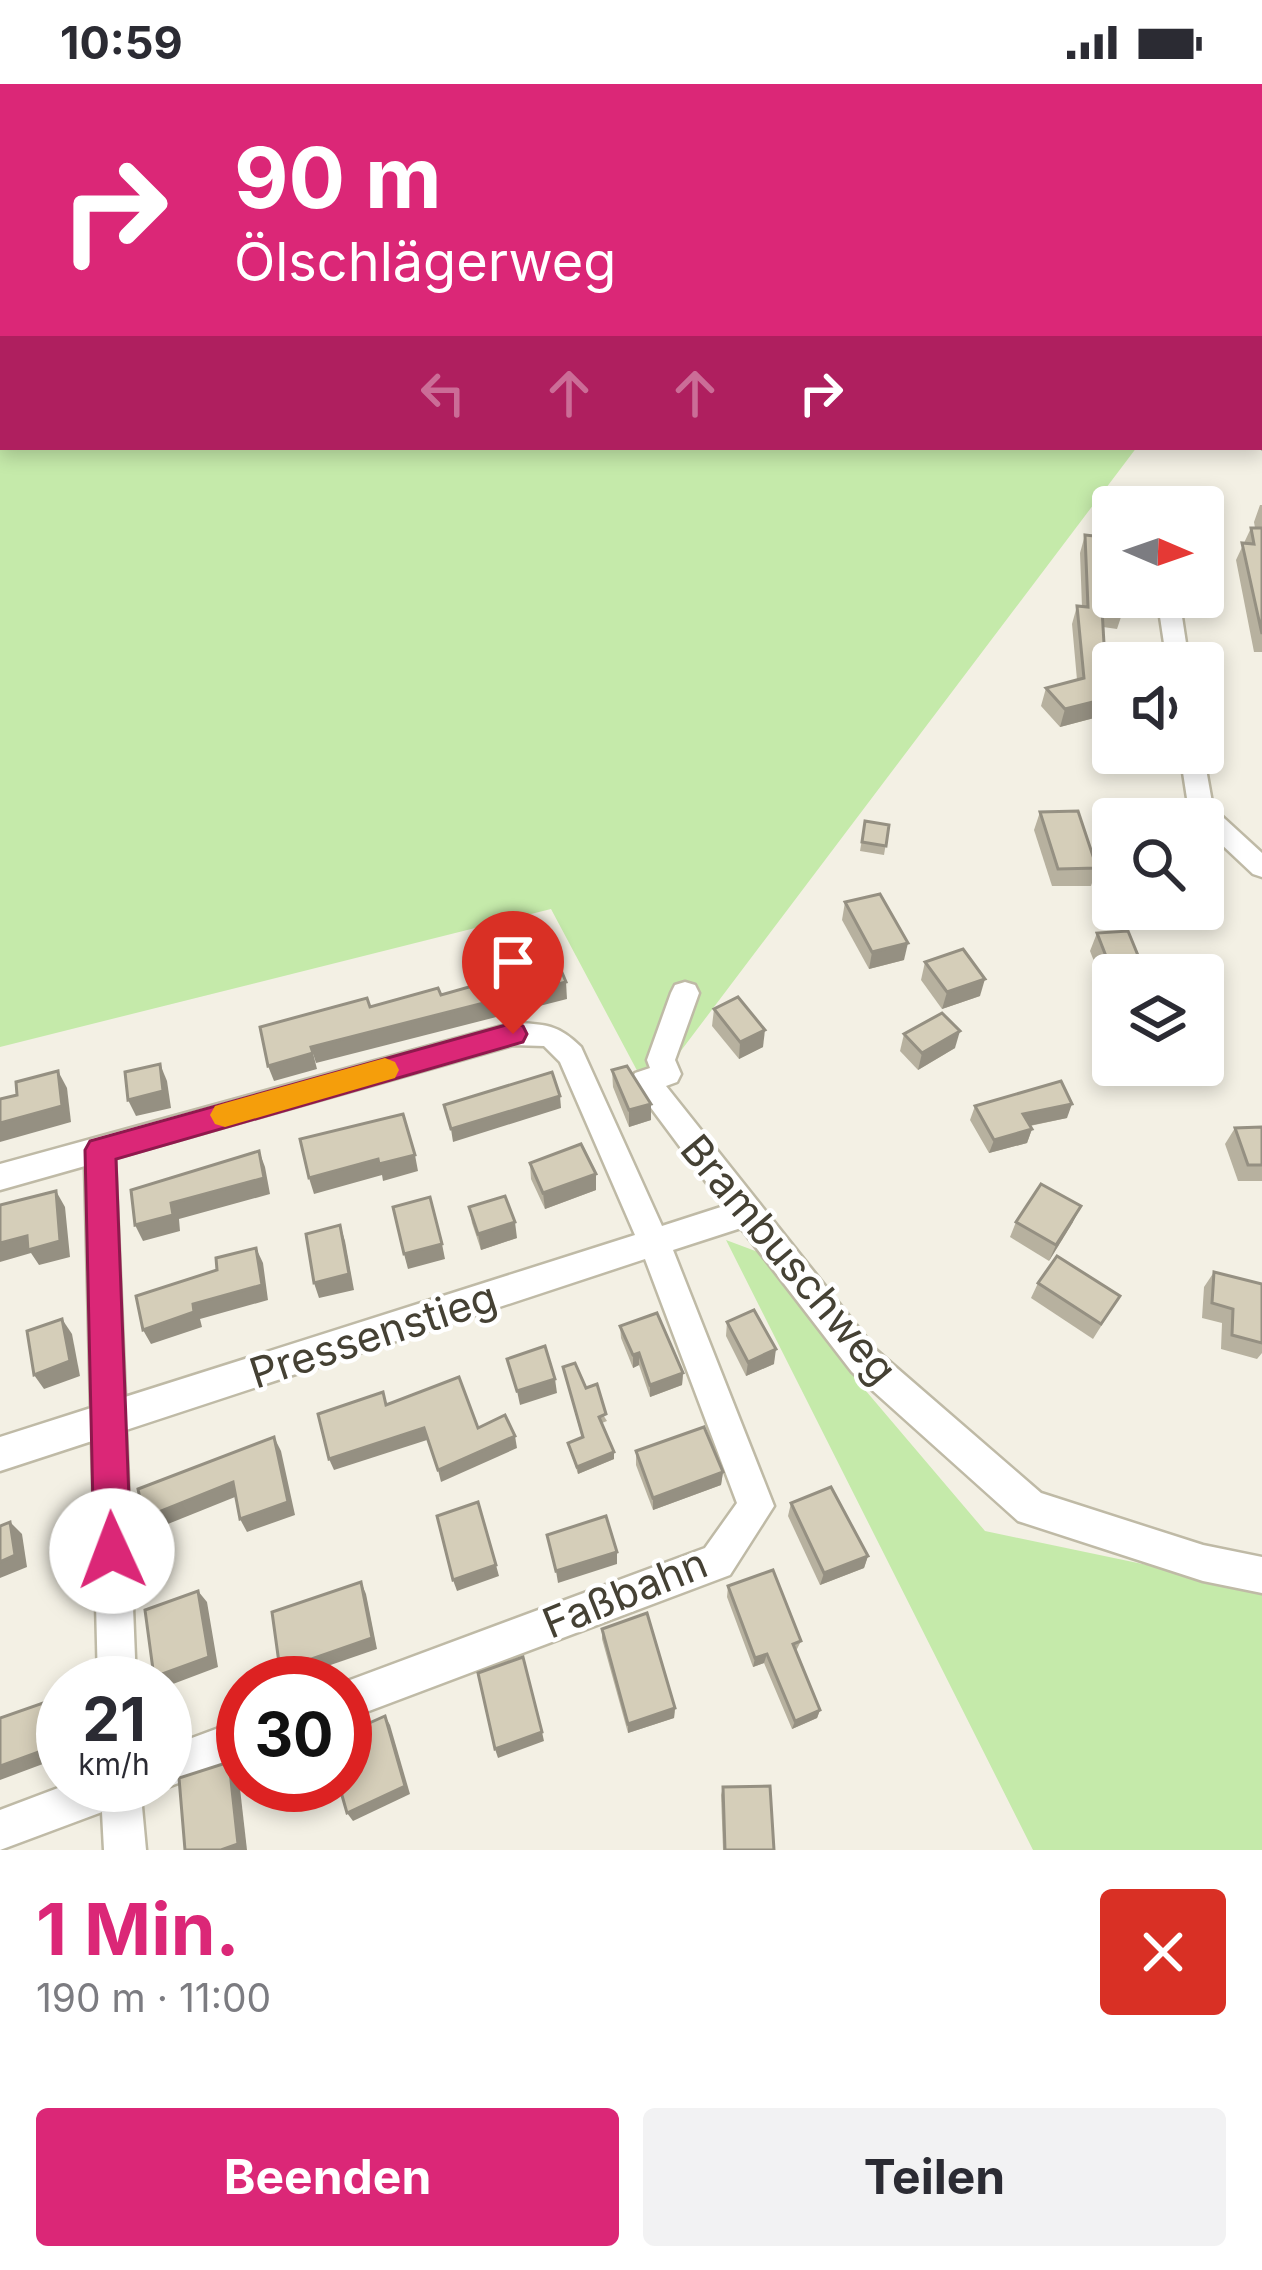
<!DOCTYPE html>
<html lang="de">
<meta charset="utf-8">
<style>
:root{--surface:#fff;--page:#f2f2f3;--text:#2b2b33;--muted:#7c7c81;--accent:#db2777}
body{margin:0;font-family:Inter,sans-serif;background:var(--page);color:var(--text);height:100vh;display:flex;flex-direction:column;font-size:45px;white-space:nowrap}
*{box-sizing:border-box;margin:0}
p{font-size:39px;color:var(--muted)}
.icon{flex:none;width:66px;height:66px;fill:none;stroke:currentColor;stroke-width:2;stroke-linecap:round;stroke-linejoin:round}
.map{position:relative;height:1766px;overflow:hidden}
.sheet{display:flex;flex-direction:column;background:var(--surface);flex:1}
.sheet>*{flex:none}
.banner{position:absolute;left:0px;top:0px;width:1263px;height:366px;box-shadow:0 6px 18px #0003;background:#db2777;color:#fff;overflow:hidden}
.needle{width:78px;rotate:92deg}
.tools{position:absolute;left:1092px;top:402px;display:grid;gap:24px}
.tools a{display:grid;place-items:center;width:132px;height:132px;border-radius:12px;background:var(--surface);box-shadow:0 6px 18px #0003;font-size:60px}
.speed{position:absolute;left:36px;top:1572px;display:flex;gap:24px;font-size:60px;font-weight:700;text-align:center}
.speed>*{display:grid;place-content:center;width:156px;height:156px;border-radius:50%;background:var(--surface);box-shadow:0 6px 18px #0003;line-height:1}
.speed small{font-size:30px;font-weight:400}
.speed .limit{border:18px solid #d22;background:#fff;color:#111}
.pin{position:absolute;display:grid;place-items:center;width:102px;height:102px;color:#fff;margin:-123px -51px;border-radius:50% 50% 50% 0;rotate:-45deg;box-shadow:0 0 12px #0007}
.pin .icon{rotate:45deg}
.me{position:absolute;width:132px;margin:-66px;rotate:358deg;stroke-linejoin:round;filter:drop-shadow(0 0 9px #0008)}
.turn{display:flex;align-items:center;gap:42px;height:252px;padding:0 36px;font-size:54px}
.turn .icon{width:156px;height:156px;stroke-width:2.5}
.turn b{display:block;font-size:84px;line-height:102px}
.lanes{display:flex;align-items:center;height:114px;padding:0 36px;background:#0003;justify-content:center;gap:60px;direction:ltr}
.lanes .off{opacity:.35}
.round{display:grid;place-items:center;flex:none;width:126px;height:126px;border-radius:12px;background:var(--page)}
.head{display:flex;align-items:center;justify-content:space-between;height:204px;padding:0 36px}
h1{font-size:72px;font-weight:700;line-height:90px;color:var(--accent)}
.action{display:flex;gap:24px;margin-top:auto;padding:24px 36px}
.action a{flex:1;height:138px;border-radius:12px;background:var(--accent);color:#fff;font-size:48px;font-weight:700;line-height:138px;text-align:center}
.action a+a{background:var(--page);color:var(--text)}
.status{display:flex;justify-content:space-between;align-items:center;height:84px;padding:0 60px;background:var(--surface);direction:ltr}
.status svg{height:33px;fill:currentColor}
.map>svg:first-child{display:block}
</style>
<div class="status"><b>10:59</b><svg viewBox="0 0 49 12"><path d="M0 12V9h3v3zM5 12V6h3v6zM10 12V3h3v9zM15 12V0h3v12zM26 1h20v11H26zM47 4h2v5h-2z"/></svg></div>
<div class="map">
<svg width="1262" height="1766" viewBox="0 0 1262 1766">
<rect width="100%" height="100%" fill="#f3f0e4"/>
<g fill="#c5eaaa">
<polygon points="0,0 1262,0 1262,199 1260,3 3,3 3,363 1137,363 649,1009 551,825 0,963"/>
<polygon points="726,1156 766,1171 866,1307 985,1447 1262,1505 1262,1766 1033,1766"/>
</g>
<g fill="none" stroke-linecap="round" stroke-linejoin="round">
<defs>
<g id="minor">
<polygon points="1152,405 1162,411 1164,423 1144,423 1142,411"/>
<polygon points="1157,513 1179,513 1189,579 1167,579"/>
<polygon points="1203,668 1213,724 1262,769 1262,793 1253,790 1203,743 1203,735 1194,735 1189,727 1180,669"/>
<path d="M 685,898 L 695,901 L 699,909 L 675,976 L 681,990 L 677,998 L 666,1002 L 876,1266 L 1041,1409 L 1203,1461 L 1262,1473 L 1262,1509 L 1203,1497 L 1018,1437 L 852,1288 L 741,1144 L 673,1166 L 774,1422 L 730,1491 L 345,1636 L 342,1599 L 705,1464 L 737,1419 L 645,1175 L 126,1346 L 136,1599 L 98,1599 L 92,1357 L 0,1387 L 0,1353 L 91,1324 L 85,1082 L 0,1106 L 0,1080 L 513,939 C 544,940 558,940 581,963 L 662,1142 L 724,1122 L 631,997 L 635,989 L 650,984 L 647,976 L 671,909 L 675,901 ZM 513,961 L 544,962 L 560,978 L 635,1151 L 125,1313 L 115,1074 Z"/>
<polygon points="243,1635 243,1675 165,1704 158,1701 165,1701 165,1664"/>
<polygon points="66,1701 140,1701 146,1766 104,1766 102,1728 0,1766 0,1726"/>
</g>
</defs>
<use href="#minor" stroke="#bfbaa6" stroke-width="5"/>
<use href="#minor" fill="#fff" fill-rule="evenodd"/>
</g>
<g fill="#b7b19f">
<polygon points="1260,332 1262,332 1262,367 1257,363 1260,363"/>
<polygon points="1260,421 1262,421 1262,568 1254,568 1236,476 1251,444 1255,444 1254,438"/>
<polygon points="1085,451 1123,527 1117,545 1103,543 1105,577 1113,579 1113,629 1060,643 1041,622 1046,604 1077,596 1072,540 1077,522 1082,523 1080,469"/>
<polygon points="1040,728 1097,784 1091,802 1052,802 1034,746"/>
<polygon points="865,737 889,741 884,771 860,767"/>
<polygon points="845,818 904,876 869,885 842,836"/>
<polygon points="1097,849 1146,891 1113,891 1113,902 1104,903 1090,867"/>
<polygon points="925,878 980,912 942,925 921,896"/>
<polygon points="714,925 763,963 739,975 712,942"/>
<polygon points="904,950 955,964 918,986 900,967"/>
<polygon points="1144,981 1189,981 1185,989 1148,990"/>
<polygon points="612,986 651,1036 629,1043 613,1003"/>
<polygon points="975,1022 1067,1034 1030,1042 1032,1045 1027,1059 989,1069 970,1036"/>
<polygon points="1262,1043 1262,1097 1238,1097 1225,1060 1235,1044"/>
<polygon points="530,1079 596,1090 596,1106 545,1125 531,1095"/>
<polygon points="469,1123 517,1154 481,1166 472,1139"/>
<polygon points="1016,1138 1073,1138 1049,1177 1010,1153"/>
<polygon points="1214,1188 1262,1200 1262,1269 1257,1275 1221,1265 1222,1239 1202,1234 1204,1203"/>
<polygon points="1038,1199 1120,1212 1093,1255 1031,1214"/>
<polygon points="727,1238 774,1280 746,1292 726,1252"/>
<polygon points="620,1242 683,1289 682,1301 650,1313 639,1281 633,1284 621,1254"/>
<polygon points="563,1283 586,1304 607,1337 602,1339 614,1375 578,1390 568,1359 582,1354"/>
<polygon points="636,1367 723,1388 721,1401 653,1426 636,1381"/>
<polygon points="791,1419 868,1472 864,1484 820,1501 788,1432"/>
<polygon points="728,1502 801,1557 796,1567 820,1626 817,1634 792,1645 764,1579 753,1583 727,1513"/>
<polygon points="602,1545 675,1624 674,1634 628,1649 602,1555"/>
<polygon points="723,1703 774,1766 723,1766 721,1711"/>
</g>
<g fill="#959082">
<polygon points="1113,613 1113,629 1060,643 1065,625"/>
<polygon points="908,859 904,876 869,885 872,868"/>
<polygon points="985,895 980,912 942,925 947,908"/>
<polygon points="566,898 567,915 316,979 311,963"/>
<polygon points="765,946 763,963 739,975 740,958"/>
<polygon points="960,947 955,964 918,986 922,969"/>
<polygon points="313,969 317,985 274,997 268,982"/>
<polygon points="160,980 167,997 171,1024 136,1032 128,1016"/>
<polygon points="58,987 67,1004 71,1038 0,1058 0,1039"/>
<polygon points="560,1012 561,1024 453,1058 451,1045"/>
<polygon points="651,1020 651,1036 629,1043 629,1026"/>
<polygon points="1072,1020 1067,1034 1018,1044 1023,1030"/>
<polygon points="1032,1045 1027,1059 989,1069 994,1056"/>
<polygon points="259,1067 265,1083 270,1110 179,1135 180,1147 143,1157 135,1141"/>
<polygon points="415,1071 418,1087 383,1097 382,1091 314,1110 309,1094 378,1075"/>
<polygon points="596,1090 596,1106 545,1125 543,1109"/>
<polygon points="56,1107 65,1123 70,1173 39,1181 31,1169 0,1178 0,1159"/>
<polygon points="1081,1122 1073,1138 1049,1177 1056,1161"/>
<polygon points="515,1138 517,1154 481,1166 478,1150"/>
<polygon points="340,1141 345,1157 354,1206 319,1214 314,1199"/>
<polygon points="442,1160 445,1175 408,1185 404,1170"/>
<polygon points="256,1164 263,1179 268,1216 200,1235 202,1243 151,1260 143,1246 193,1220"/>
<polygon points="62,1235 72,1250 80,1292 44,1305 34,1291"/>
<polygon points="776,1265 774,1280 746,1292 748,1278"/>
<polygon points="639,1269 639,1281 633,1284 633,1271"/>
<polygon points="683,1289 682,1301 650,1313 650,1301"/>
<polygon points="555,1295 557,1309 520,1321 517,1307"/>
<polygon points="424,1344 427,1356 334,1386 329,1375"/>
<polygon points="515,1352 517,1364 441,1398 438,1386"/>
<polygon points="274,1353 281,1367 295,1431 247,1448 240,1435"/>
<polygon points="614,1368 614,1375 578,1390 577,1383"/>
<polygon points="723,1388 721,1401 653,1426 653,1414"/>
<polygon points="233,1398 240,1411 153,1446 144,1434"/>
<polygon points="10,1438 22,1450 27,1483 0,1494 0,1478"/>
<polygon points="617,1468 617,1480 558,1499 556,1487"/>
<polygon points="868,1472 864,1484 820,1501 824,1489"/>
<polygon points="496,1481 499,1492 457,1507 453,1496"/>
<polygon points="361,1498 366,1510 377,1565 287,1596 280,1586"/>
<polygon points="198,1507 207,1518 218,1583 165,1603 165,1599 160,1599 154,1593"/>
<polygon points="767,1570 764,1579 753,1583 755,1574"/>
<polygon points="43,1619 55,1628 59,1674 0,1696 0,1682"/>
<polygon points="675,1624 674,1634 628,1649 628,1640"/>
<polygon points="820,1626 817,1634 792,1645 795,1637"/>
<polygon points="385,1632 390,1641 410,1710 353,1737 347,1729"/>
<polygon points="542,1648 544,1657 498,1674 495,1665"/>
<polygon points="229,1678 238,1687 247,1766 221,1766"/>
</g>
<g fill="#d5ceb9" stroke="#959082" stroke-width="3">
<polygon points="1251,444 1262,444 1262,550 1242,459 1254,460"/>
<polygon points="1085,451 1113,454 1113,513 1123,513 1123,527 1102,525 1105,577 1116,577 1116,579 1113,579 1113,613 1065,625 1046,604 1084,594 1077,522 1088,523"/>
<polygon points="1078,727 1097,784 1058,785 1040,728"/>
<polygon points="865,737 889,741 886,762 862,758"/>
<polygon points="880,810 908,859 872,868 845,818"/>
<polygon points="1128,847 1146,891 1126,891 1123,884 1111,885 1097,849"/>
<polygon points="550,860 566,898 311,963 313,969 268,982 260,943 367,914 370,923 438,904 441,911 529,886 522,867"/>
<polygon points="963,865 985,895 947,908 925,878"/>
<polygon points="738,913 765,946 740,958 714,925"/>
<polygon points="942,929 960,947 922,969 904,950"/>
<polygon points="160,980 163,1007 128,1016 125,988"/>
<polygon points="627,982 651,1020 629,1026 612,986"/>
<polygon points="58,987 62,1022 0,1039 0,1015 17,1011 16,998"/>
<polygon points="552,988 560,1012 451,1045 444,1021"/>
<polygon points="1061,997 1072,1020 1023,1030 1032,1045 994,1056 975,1022"/>
<polygon points="403,1030 415,1071 379,1080 378,1075 309,1094 300,1055"/>
<polygon points="1262,1043 1262,1081 1248,1081 1235,1044"/>
<polygon points="581,1060 596,1090 543,1109 530,1079"/>
<polygon points="259,1067 264,1094 171,1119 173,1131 135,1141 131,1106"/>
<polygon points="1041,1100 1081,1122 1056,1161 1016,1138"/>
<polygon points="56,1107 60,1157 28,1166 27,1152 0,1159 0,1121"/>
<polygon points="505,1112 515,1138 478,1150 469,1123"/>
<polygon points="430,1113 442,1160 404,1170 393,1123"/>
<polygon points="340,1141 349,1190 314,1199 306,1150"/>
<polygon points="256,1164 262,1201 193,1220 194,1228 143,1246 136,1212 217,1186 216,1174"/>
<polygon points="1057,1172 1120,1212 1101,1240 1038,1199"/>
<polygon points="1214,1188 1262,1200 1262,1259 1232,1251 1233,1225 1212,1219"/>
<polygon points="754,1226 776,1265 748,1278 727,1238"/>
<polygon points="657,1229 683,1289 650,1301 639,1269 633,1271 620,1242"/>
<polygon points="62,1235 70,1277 34,1291 27,1247"/>
<polygon points="545,1262 555,1295 517,1307 507,1275"/>
<polygon points="575,1279 586,1304 597,1300 606,1330 599,1333 614,1368 577,1383 568,1359 583,1353 563,1283"/>
<polygon points="459,1293 478,1344 505,1331 515,1352 438,1386 424,1344 329,1375 318,1330 383,1308 386,1321"/>
<polygon points="704,1343 723,1388 653,1414 636,1367"/>
<polygon points="274,1353 288,1418 240,1435 233,1398 144,1434 138,1405"/>
<polygon points="831,1403 868,1472 824,1489 791,1419"/>
<polygon points="478,1418 496,1481 453,1496 437,1432"/>
<polygon points="606,1432 617,1468 556,1487 547,1451"/>
<polygon points="10,1438 15,1471 0,1478 0,1442"/>
<polygon points="773,1486 801,1557 793,1560 820,1626 795,1637 767,1570 755,1574 728,1502"/>
<polygon points="361,1498 372,1554 280,1586 272,1528"/>
<polygon points="198,1507 209,1573 154,1593 145,1526"/>
<polygon points="647,1529 675,1624 628,1640 602,1545"/>
<polygon points="523,1573 542,1648 495,1665 478,1589"/>
<polygon points="43,1619 47,1665 0,1682 0,1634"/>
<polygon points="385,1632 405,1702 347,1729 339,1701 345,1701 345,1650"/>
<polygon points="229,1678 238,1760 221,1766 185,1766 179,1694"/>
<polygon points="770,1702 774,1766 725,1766 723,1703"/>
</g>
<polygon fill="#db2777" stroke="#8e194d" stroke-width="3" points="513,939 523,942 527,950 523,958 116,1075 131,1467 125,1480 112,1485 100,1480 94,1467 85,1066 90,1057"/>
<polygon fill="#f59e0b" points="385,974 395,978 399,986 395,994 225,1043 215,1040 210,1031 215,1022 225,1019"/>
<g text-anchor="middle" stroke-width="9" stroke-linejoin="round" paint-order="stroke">
<g font-size="42" fill="#454134" stroke="#fff">
<text transform="translate(789 1175) rotate(50)" y="15">Brambuschweg</text>
<text transform="translate(373 1251) rotate(-18)" y="15">Pressenstieg</text>
<text transform="translate(625 1509) rotate(-22)" y="15">Faßbahn</text>
</g>
</g>
</svg>
<div class="tools">
<a><svg class="needle" viewBox="-14 -14 28 28"><path d="M0-13l5 13h-10z" fill="#e53935"/><path d="M0 13l5-13h-10z" fill="#7c7c81"/></svg></a>
<a><svg class="icon" aria-label="sound" viewBox="0 0 24 24"><path d="M4 9h4l5-4v14l-5-4H4zM17 9q2 3 0 6"/></svg></a>
<a><svg class="icon" aria-label="search" viewBox="0 0 24 24"><circle cx="10" cy="10" r="6"/><path d="M15 15l6 6"/></svg></a>
<a><svg class="icon" aria-label="layers" viewBox="0 0 24 24"><path d="M12 4l9 5-9 5-9-5zM3 14l9 5 9-5"/></svg></a>
</div>
<div class="speed"><div>21<small>km/h</small></div><div class="limit">30</div></div>
<div class="pin" style="left:513px;top:950px;background:#d93025"><svg class="icon" aria-label="arrive" viewBox="0 0 24 24"><path d="M6 21V4h12l-3 4 3 4H6"/></svg></div>
<svg class="me" style="left:112px;top:1467px" viewBox="-20 -20 40 40"><circle r="19" fill="#fff"/><path d="M0-13L10 11 0 6-10 11z" fill="#db2777"/></svg>
<div class="banner">
<div class="turn"><svg class="icon" aria-label="right" viewBox="0 0 24 24"><path d="M7 20v-9h11M14 6l5 5-5 5"/></svg><div><b>90 m</b>Ölschlägerweg</div></div>
<div class="lanes"><svg class="icon off" aria-label="left" viewBox="0 0 24 24"><path d="M17 20v-9H6M10 6l-5 5 5 5"/></svg><svg class="icon off" aria-label="ahead" viewBox="0 0 24 24"><path d="M12 20V5M6 11l6-6 6 6"/></svg><svg class="icon off" aria-label="ahead" viewBox="0 0 24 24"><path d="M12 20V5M6 11l6-6 6 6"/></svg><svg class="icon" aria-label="right" viewBox="0 0 24 24"><path d="M7 20v-9h11M14 6l5 5-5 5"/></svg></div>
</div>
</div>
<section class="sheet">
<div class="head"><div><h1>1 Min.</h1><p>190 m · 11:00</p></div><a class="round" style="background:#d93025;color:#fff"><svg class="icon" aria-label="close" viewBox="0 0 24 24"><path d="M6 6l12 12M18 6L6 18"/></svg></a></div>
<div class="action"><a>Beenden</a><a>Teilen</a></div>
</section>
